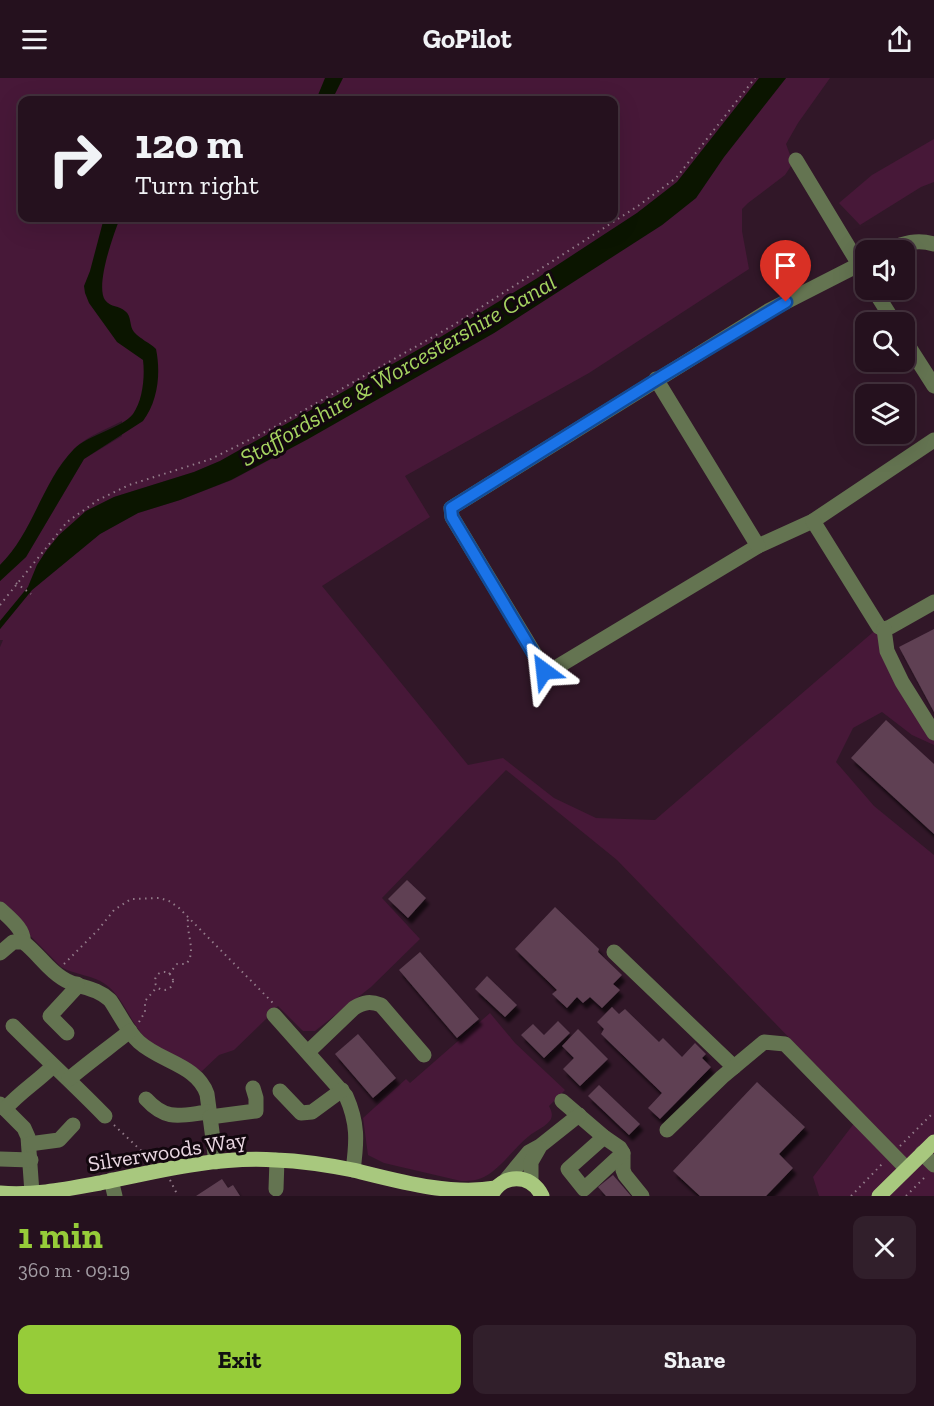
<!DOCTYPE html>
<meta charset="utf-8">
<style>
:root{--surface:#25111e;--page:#311f2b;--text:#f1f3f6;--muted:#a39da4;--line:#42313c;--accent:#96cc39}
body{margin:0;font-family:"Zilla Slab",serif;background:var(--page);color:var(--text);height:100vh;display:flex;flex-direction:column;font-size:22px;white-space:nowrap}
*{box-sizing:border-box;margin:0}
p{font-size:20px;color:var(--muted)}
.icon{flex:none;width:33px;height:33px;fill:none;stroke:currentColor;stroke-width:2;stroke-linecap:round;stroke-linejoin:round}
.map{position:relative;height:1118px;overflow:hidden}
.panel{display:flex;flex-direction:column;background:var(--surface);flex:1}
.panel>*{flex:none}
.hud{position:absolute;left:18px;top:18px;width:600px;height:126px;border-radius:12px;box-shadow:0 6px 24px #0002,0 0 0 2px var(--line);background:#25111e;color:var(--text);overflow:hidden}
.fabs{position:absolute;left:855px;top:162px;display:grid;gap:12px}
.fabs a{display:grid;place-items:center;width:60px;height:60px;border-radius:12px;background:var(--surface);box-shadow:0 6px 24px #0002,0 0 0 2px var(--line);font-size:30px}
.pin{position:absolute;display:grid;place-items:center;width:51px;height:51px;color:#fff;margin:-62px -26px;border-radius:50% 50% 50% 0;rotate:-45deg;box-shadow:0 0 6px #0007}
.pin .icon{rotate:45deg}
.me{position:absolute;width:66px;margin:-33px;rotate:330deg;stroke-linejoin:round;filter:drop-shadow(0 0 4px #0008)}
.turn{display:flex;align-items:center;gap:21px;height:126px;padding:0 18px;font-size:27px}
.turn .icon{width:78px;height:78px;stroke-width:2.5}
.turn b{display:block;font-size:42px;line-height:51px}
.round{display:grid;place-items:center;flex:none;width:63px;height:63px;border-radius:12px;background:var(--page)}
.overview{display:flex;align-items:center;justify-content:space-between;height:102px;padding:0 18px}
h1{font-size:36px;font-weight:700;line-height:45px;color:var(--accent)}
.cta{display:flex;gap:12px;margin-top:auto;padding:12px 18px}
.cta a{flex:1;height:69px;border-radius:12px;background:var(--accent);color:#111;font-size:24px;font-weight:700;line-height:69px;text-align:center}
.cta a+a{background:var(--page);color:var(--text)}
header{display:flex;justify-content:space-between;align-items:center;height:78px;padding:0 18px;background:var(--surface);font-size:27px;font-weight:700}
.map>svg:first-child{display:block}
</style>
<header><svg class="icon" aria-label="menu" viewBox="0 0 24 24"><path d="M4 6h16M4 12h16M4 18h16"/></svg>GoPilot<svg class="icon" aria-label="share" viewBox="0 0 24 24"><path d="M12 15V3M7 8l5-5 5 5M5 13v7h14v-7"/></svg></header>
<div class="map">
<svg width="934" height="1118" viewBox="0 0 934 1118">
<defs>
<filter id="shadow"><feDropShadow dx="3.5" dy="6" stdDeviation="1.5" flood-color="#0009"/></filter>
</defs>
<rect width="100%" height="100%" fill="#311728"/>
<g fill="#471838" fill-rule="evenodd">
<path d="M 0,0 L 759,0 L 677,104 L 637,135 L 536,201 L 439,260 L 220,383 L 194,394 L 114,419 L 86,433 L 53,465 L 37,487 L 28,509 L 0,543 L 0,503 L 26,479 L 84,381 L 122,358 L 122,343 C 107,351 87,358 74,371 C 43,402 33,455 0,487 ZM 22,22 L 614,22 L 614,140 L 22,140 Z"/>
<path d="M 786,0 L 830,0 L 798,45 L 786,66 L 793,85 L 785,97 L 748,125 L 742,131 L 742,153 L 749,191 L 589,295 L 405,398 L 430,439 L 322,508 L 468,687 L 503,680 L 554,720 L 596,740 L 655,742 L 879,549 L 934,655 L 934,667 L 912,657 L 882,634 L 853,650 L 836,684 L 874,728 L 934,777 L 934,1118 L 819,1118 L 813,1099 L 862,1035 L 617,782 L 506,692 L 382,820 L 420,861 L 371,909 L 315,953 L 303,953 L 278,928 L 266,941 L 234,972 L 219,977 L 201,994 C 181,983 155,973 141,955 C 129,940 122,918 105,906 C 93,897 75,897 61,889 L 0,827 L 0,569 L 3,562 L 0,562 L 0,551 L 32,512 L 100,456 L 138,435 L 180,422 L 232,402 L 308,361 L 494,255 L 662,147 L 696,120 L 724,79 Z"/>
<polygon points="934,61 934,104 921,109 860,147 839,125 872,97"/>
<path d="M 490,935 L 515,965 L 565,1012 L 549,1028 C 551,1032 553,1036 551,1041 C 547,1048 535,1053 529,1058 C 513,1071 501,1090 484,1099 C 476,1103 469,1103 461,1103 L 384,1085 L 368,1077 L 363,1040 L 406,1001 L 410,1005 Z"/>
</g>
<g fill="#0b1500">
<polygon points="325,0 343,0 332,22 316,22"/>
<polygon points="759,0 786,0 724,79 696,120 662,147 494,255 308,361 231,402 180,422 138,435 100,456 32,512 0,551 0,543 28,509 37,487 46,473 59,457 86,433 114,419 194,394 220,383 439,260 536,201 637,135 677,104"/>
<path d="M 104,140 L 120,140 C 114,155 95,207 105,222 C 111,230 119,227 125,233 C 132,238 129,248 134,254 C 140,261 150,265 156,271 C 161,295 158,323 143,343 L 84,381 L 26,479 L 0,503 L 0,487 C 33,455 42,404 74,371 C 88,357 122,350 133,336 C 143,322 145,298 143,282 L 117,264 L 89,225 L 85,215 L 84,208 L 90,193 Z"/>
</g>
<g fill="#5e4153" filter="url(#shadow)">
<polygon points="934,551 934,634 899,569"/>
<polygon points="886,642 934,686 934,756 851,680"/>
<polygon points="407,802 426,820 408,840 388,821"/>
<polygon points="555,829 599,871 598,874 622,897 613,906 620,912 602,930 590,919 583,925 577,919 567,930 552,916 557,912 515,871"/>
<polygon points="420,874 479,941 457,960 399,892"/>
<polygon points="487,898 517,927 505,939 475,911"/>
<polygon points="612,929 619,936 625,931 659,964 663,960 682,979 695,965 706,976 702,980 711,989 660,1041 648,1030 662,1015 601,956 604,951 597,944"/>
<polygon points="558,943 570,955 544,980 521,957 533,946 544,957"/>
<polygon points="578,951 608,981 580,1008 563,991 574,980 562,968"/>
<polygon points="358,956 396,1000 373,1020 335,976"/>
<polygon points="757,1004 805,1049 779,1076 793,1090 766,1118 700,1118 673,1093"/>
<polygon points="599,1007 640,1046 629,1057 588,1018"/>
<polygon points="613,1097 631,1118 606,1118 598,1109"/>
<polygon points="222,1101 228,1110 233,1107 240,1118 196,1118"/>
</g>
<g fill="none" stroke-linecap="round" stroke-linejoin="round">
<g stroke="#937c8a" stroke-width="2" stroke-dasharray="1.5 4.5" stroke-linecap="butt">
<polyline points="16,505 31,516"/>
<polyline points="0,527 67,444 98,422 129,407 211,381 271,351 452,248 638,128 676,100 755,0"/>
<polyline points="64,886 98,852 114,832 131,821 160,820 169,823 179,830 273,925"/>
<circle cx="164" cy="903" r="9"/>
<path d="M 169,896 L 177,886 L 186,886 C 197,875 186,855 188,841"/>
<polyline points="139,944 145,934 145,923 157,909"/>
<polyline points="114,1047 151,1082"/>
<polyline points="900,1068 934,1034"/>
<polyline points="170,1102 178,1118"/>
<polyline points="851,1118 883,1085"/>
<polyline points="906,1118 927,1097"/>
</g>
<g stroke="#647451" stroke-width="15">
<polyline points="796,82 866,198"/>
<path d="M 888,172 C 904,165 917,161 934,166"/>
<polyline points="866,183 768,233 451,430 452,439 545,593 552,592 758,468 813,443 934,362"/>
<polyline points="874,212 894,244"/>
<polyline points="904,261 934,308"/>
<polyline points="656,301 758,468"/>
<polyline points="813,443 879,549 884,551 890,549 934,524"/>
<polyline points="884,551 887,573 902,604 934,655"/>
<path d="M 0,831 C 8,839 25,851 23,864"/>
<polyline points="614,874 734,989"/>
<path d="M 0,875 L 13,864 L 23,864 C 37,874 47,891 62,900 C 78,911 93,907 110,922 C 119,935 127,953 139,964 C 161,984 197,987 207,1016 L 216,1084"/>
<path d="M 274,937 L 346,1018 C 358,1045 357,1063 353,1092"/>
<path d="M 13,948 C 43,978 75,1007 105,1038"/>
<polyline points="67,955 50,938 75,911 77,906"/>
<path d="M 308,974 L 354,930 C 364,924 370,923 381,927 L 424,977"/>
<path d="M 69,1001 C 89,984 110,969 130,953"/>
<polyline points="280,1013 301,1035 312,1034 342,1012"/>
<path d="M 146,1021 C 167,1044 181,1037 209,1034"/>
<polyline points="562,1023 604,1059 620,1070 623,1075 623,1092 625,1097 642,1118"/>
<polyline points="0,1026 24,1050 28,1059 32,1115"/>
<path d="M 5,1031 C 20,1014 37,1004 53,988"/>
<polyline points="210,1039 256,1033 256,1020 253,1010"/>
<polyline points="667,1052 722,999 764,964 785,966 906,1090"/>
<polyline points="604,1059 568,1091 584,1111 623,1075"/>
<polyline points="29,1066 59,1062 73,1047"/>
<polyline points="922,1075 934,1087"/>
<polyline points="0,1081 31,1082"/>
<polyline points="111,1102 115,1118"/>
<polyline points="505,1103 529,1074 540,1068 579,1037"/>
<polyline points="531,1104 531,1084 539,1070"/>
<polyline points="276,1111 277,1082"/>
</g>
<g stroke="#a8c87e" stroke-width="15">
<path d="M 0,1115 C 33,1118 67,1111 100,1105 C 157,1093 217,1078 276,1082 C 302,1083 328,1087 353,1092 C 398,1103 450,1118 496,1110"/>
<path d="M 491,1118 C 502,1095 531,1095 542,1118"/>
<polyline points="879,1118 934,1064"/>
</g>
</g>
<g fill="none" stroke-linecap="round" stroke-linejoin="round">
<defs>
<polyline id="route" points="544,593 452,439 451,430 656,302 786,224"/>
</defs>
<use href="#route" stroke="#114b97" stroke-width="15"/>
<use href="#route" stroke="#1a73e8" stroke-width="10"/>
</g>
<g text-anchor="middle" stroke-width="6" stroke-linejoin="round" paint-order="stroke">
<g font-size="22" fill="#ebd8e3" stroke="#12070e">
<text transform="translate(167 1073) rotate(-9)" y="8">Silverwoods Way</text>
</g>
<g font-size="24" font-style="italic" fill="#a5d360" stroke="#12070e">
<text transform="translate(398 292) rotate(-30)" y="8">Staffordshire &amp; Worcestershire Canal</text>
</g>
</g>
</svg>
<div class="fabs">
<a><svg class="icon" aria-label="sound" viewBox="0 0 24 24"><path d="M4 9h4l5-4v14l-5-4H4zM17 9q2 3 0 6"/></svg></a>
<a><svg class="icon" aria-label="search" viewBox="0 0 24 24"><circle cx="10" cy="10" r="6"/><path d="M15 15l6 6"/></svg></a>
<a><svg class="icon" aria-label="layers" viewBox="0 0 24 24"><path d="M12 4l9 5-9 5-9-5zM3 14l9 5 9-5"/></svg></a>
</div>
<div class="pin" style="left:786px;top:224px;background:#d93025"><svg class="icon" aria-label="arrive" viewBox="0 0 24 24"><path d="M6 21V4h12l-3 4 3 4H6"/></svg></div>
<svg class="me" style="left:544px;top:593px" viewBox="-20 -20 40 40"><path d="M0-17L14 15 0 8-14 15z" fill="#1a73e8" stroke="#fff" stroke-width="4"/></svg>
<div class="hud">
<div class="turn"><svg class="icon" aria-label="right" viewBox="0 0 24 24"><path d="M7 20v-9h11M14 6l5 5-5 5"/></svg><div><b>120 m</b>Turn right</div></div>
</div>
</div>
<section class="panel">
<div class="overview"><div><h1>1 min</h1><p>360 m · 09:19</p></div><a class="round"><svg class="icon" aria-label="close" viewBox="0 0 24 24"><path d="M6 6l12 12M18 6L6 18"/></svg></a></div>
<div class="cta"><a>Exit</a><a>Share</a></div>
</section>
